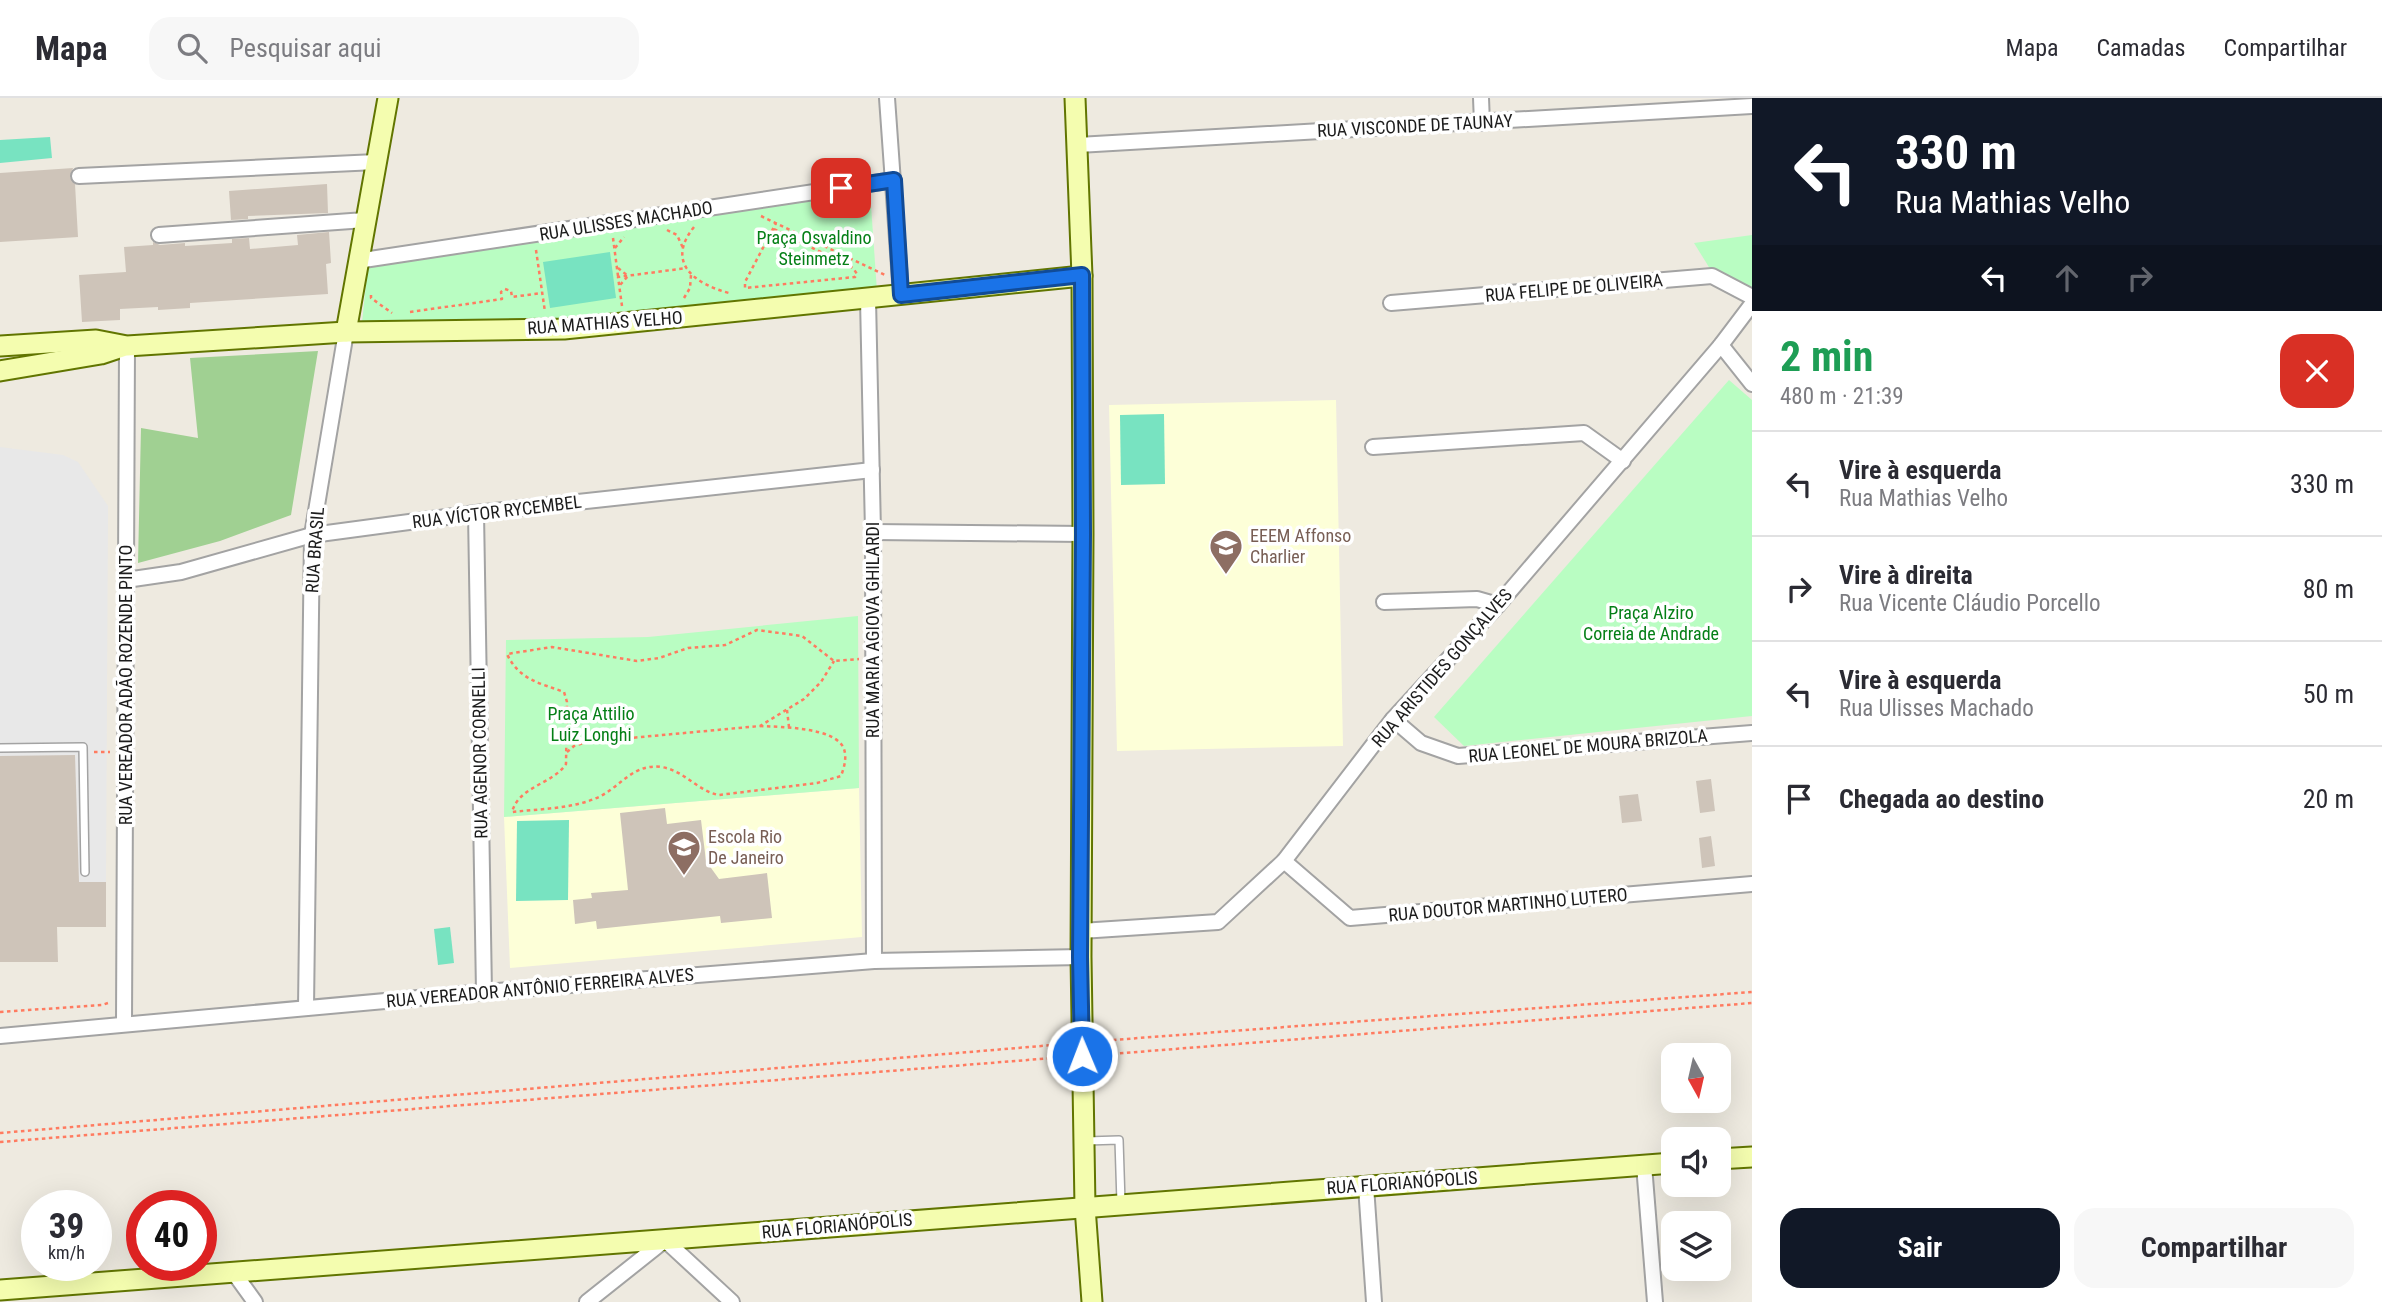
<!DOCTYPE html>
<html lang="pt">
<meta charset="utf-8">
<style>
:root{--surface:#fff;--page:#f7f7f7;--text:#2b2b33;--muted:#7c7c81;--line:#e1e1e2;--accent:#111827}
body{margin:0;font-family:"Roboto Condensed",sans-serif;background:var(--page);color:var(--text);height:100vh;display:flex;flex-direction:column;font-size:26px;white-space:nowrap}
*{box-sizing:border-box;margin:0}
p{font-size:23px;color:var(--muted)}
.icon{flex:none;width:38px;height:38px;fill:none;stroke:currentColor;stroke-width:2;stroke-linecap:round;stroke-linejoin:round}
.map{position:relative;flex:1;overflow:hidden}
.sheet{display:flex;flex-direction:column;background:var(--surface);width:630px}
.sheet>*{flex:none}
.top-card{background:#111827;color:#fff;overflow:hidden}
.needle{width:46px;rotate:172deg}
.buttons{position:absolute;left:1661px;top:945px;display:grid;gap:14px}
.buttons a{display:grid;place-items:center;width:70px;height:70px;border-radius:14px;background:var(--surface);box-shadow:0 7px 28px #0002;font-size:35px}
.speed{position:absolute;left:21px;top:1092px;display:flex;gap:14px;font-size:35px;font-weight:700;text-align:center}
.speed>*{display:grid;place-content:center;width:91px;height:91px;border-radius:50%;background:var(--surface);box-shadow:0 7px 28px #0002;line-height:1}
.speed small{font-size:18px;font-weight:400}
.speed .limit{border:10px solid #d22;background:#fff;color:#111}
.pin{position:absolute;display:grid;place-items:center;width:60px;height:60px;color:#fff;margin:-30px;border-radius:14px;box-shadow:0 4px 10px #0006}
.me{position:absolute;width:77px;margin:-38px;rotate:359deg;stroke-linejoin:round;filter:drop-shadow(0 0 5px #0008)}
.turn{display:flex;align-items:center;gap:24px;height:147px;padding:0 28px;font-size:32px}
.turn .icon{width:91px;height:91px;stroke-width:2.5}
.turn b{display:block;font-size:49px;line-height:60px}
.lanes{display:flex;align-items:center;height:66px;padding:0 28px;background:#0003;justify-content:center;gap:35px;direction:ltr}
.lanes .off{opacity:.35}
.round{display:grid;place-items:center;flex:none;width:74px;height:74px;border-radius:21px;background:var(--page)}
.head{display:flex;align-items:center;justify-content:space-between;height:119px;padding:0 28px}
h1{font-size:42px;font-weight:700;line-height:52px;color:#1e9e55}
.action{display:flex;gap:14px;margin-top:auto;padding:14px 28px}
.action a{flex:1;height:80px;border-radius:21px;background:var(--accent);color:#fff;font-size:28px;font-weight:700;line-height:80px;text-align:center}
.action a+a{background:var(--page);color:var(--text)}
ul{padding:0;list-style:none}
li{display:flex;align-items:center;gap:21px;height:105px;padding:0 28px;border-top:2px solid var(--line)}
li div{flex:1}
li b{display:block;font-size:26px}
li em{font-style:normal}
header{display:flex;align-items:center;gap:42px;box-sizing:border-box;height:98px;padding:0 35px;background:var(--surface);border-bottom:2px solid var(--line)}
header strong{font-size:33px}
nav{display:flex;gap:38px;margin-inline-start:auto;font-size:24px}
.search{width:490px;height:63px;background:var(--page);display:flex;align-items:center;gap:18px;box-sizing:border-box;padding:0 24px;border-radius:21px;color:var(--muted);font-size:26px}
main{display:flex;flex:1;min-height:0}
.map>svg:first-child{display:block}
</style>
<header>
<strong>Mapa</strong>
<div class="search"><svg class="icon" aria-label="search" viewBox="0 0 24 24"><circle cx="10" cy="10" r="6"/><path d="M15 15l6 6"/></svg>Pesquisar aqui</div>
<nav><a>Mapa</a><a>Camadas</a><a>Compartilhar</a></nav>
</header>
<main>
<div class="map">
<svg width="1752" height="1204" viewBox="0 0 1752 1204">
<rect width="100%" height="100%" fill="#eeeae0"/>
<g fill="#fdffd8">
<polygon points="1336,302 1343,648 1117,653 1109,307"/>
<polygon points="859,690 862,839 510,870 504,719"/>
</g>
<polygon fill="#a0d092" points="318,253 291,417 220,443 138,465 141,330 198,340 190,260"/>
<g fill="#b9fdc2">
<polygon points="870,93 877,193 565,227 361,234 368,167"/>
<polygon points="1752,137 1752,193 1712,174 1694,145"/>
<polygon points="1729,282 1752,302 1752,618 1464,648 1434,619"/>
<polygon points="858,518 859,690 504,719 506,542 648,539"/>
</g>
<g fill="#78e3c1">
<polygon points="50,39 52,60 0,65 0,42"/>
<polygon points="610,154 616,200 550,210 543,164"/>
<polygon points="1164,316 1165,386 1121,387 1120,317"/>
<polygon points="569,722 568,802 516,803 517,723"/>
<polygon points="450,829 454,865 438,867 434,831"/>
</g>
<polygon fill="#e8e8e8" points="0,349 63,357 78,364 108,408 106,784 79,784 0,658"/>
<g fill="#cec4b9">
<polygon points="73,70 70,79 75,86 78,139 0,144 0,75"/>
<polygon points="327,86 328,115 248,118 248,121 231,122 229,93"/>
<polygon points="329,134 331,165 326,166 328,196 190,205 190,210 158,212 158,209 120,211 120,222 82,224 79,177 126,174 124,149 153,147 153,144 160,147 185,145 185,148 232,145 232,141 249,140 250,151 298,147 297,137"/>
<polygon points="75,657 79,784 106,784 106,829 57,829 58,864 0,864 0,658"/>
<polygon points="1711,681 1715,713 1700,715 1696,683"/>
<polygon points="1638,696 1642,723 1622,725 1619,698"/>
<polygon points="665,710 667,726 701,722 706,763 719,781 767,775 772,820 721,825 720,818 597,831 596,823 575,826 573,802 592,800 591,795 628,792 620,715"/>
<polygon points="1711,738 1715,768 1702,770 1699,740"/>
</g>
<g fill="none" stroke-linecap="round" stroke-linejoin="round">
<defs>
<g id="lane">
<polyline points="0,650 83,649 85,774"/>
<polyline points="1086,1043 1119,1042 1121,1105"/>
</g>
<g id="street">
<polyline points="887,0 901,197"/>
<polyline points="1481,0 1482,25"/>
<polyline points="1078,47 1752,8"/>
<polyline points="79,78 376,64"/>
<polyline points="159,137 365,122"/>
<polyline points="357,163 894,82"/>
<polyline points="868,201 873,434 874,863"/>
<polyline points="1391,205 1712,178 1752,199"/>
<polyline points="1721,247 1752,286"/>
<polyline points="1373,349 1584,335 1623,363"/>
<polyline points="476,415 484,894"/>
<polyline points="873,434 1083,436"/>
<polyline points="126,482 181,474 312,437 476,415 872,372"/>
<polyline points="1384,504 1477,501 1498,507"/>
<polyline points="1393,621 1421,645 1458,658 1752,635"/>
<polyline points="1284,763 1350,820 1752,786"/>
<polyline points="1081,833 1218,824 1284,763 1393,621 1498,507 1721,247 1752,206"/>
<polyline points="306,910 312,437 346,234"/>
<polyline points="124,926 127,248"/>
<polyline points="0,938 484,894 874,863 1081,859"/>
<polyline points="1644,1067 1655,1204"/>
<polyline points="1366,1088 1374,1204"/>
<polyline points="234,1175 255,1204"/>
<polyline points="587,1204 665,1142 732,1204"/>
</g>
<g id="secondary">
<polyline points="1075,0 1082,178 1083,436 1081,859 1085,1109 1092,1204"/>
<polyline points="346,234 388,0"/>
<polyline points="0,248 96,242 127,248 346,234 564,231 1082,178"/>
<polyline points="0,273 101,256 122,249"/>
<polyline points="1718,1061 1752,1059"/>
<polyline points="0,1192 1673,1065"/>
</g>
</defs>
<use href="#lane" stroke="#a3a3a3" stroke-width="10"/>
<use href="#street" stroke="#a3a3a3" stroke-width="18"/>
<use href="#secondary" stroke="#617500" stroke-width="23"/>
<g stroke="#ff7b60" stroke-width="2.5" stroke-dasharray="3.5 3.5" stroke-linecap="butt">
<polyline points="761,118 885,177"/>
<path d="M 694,129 C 665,165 695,186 729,195"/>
<polyline points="774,131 853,170 857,176 855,179 745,190 745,184 776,125"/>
<polyline points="667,132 677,137 683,150"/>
<polyline points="613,140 618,178"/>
<polyline points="615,150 624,139"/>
<polyline points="536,152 545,214"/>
<polyline points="618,170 628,178 620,187"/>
<polyline points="371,197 371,200 392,215"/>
<polyline points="684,200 690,190 691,177"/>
<polyline points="622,208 618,179 687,170"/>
<polyline points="410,214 502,201 501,194 505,191 511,193 512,199 542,195"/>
<polyline points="787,612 789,629"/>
<path d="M 760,628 C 780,629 836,629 844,651 C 847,660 844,670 841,678 L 817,685 L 719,697 C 697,693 684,672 661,669 C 631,665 619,692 594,701 C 569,711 538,711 512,714 C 519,688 553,686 566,666 L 567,604 L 564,594 C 540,585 519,582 507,556 L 552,549 L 637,563 L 659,560 L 688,550 L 725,547 L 757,532 L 802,538 L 834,563 L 859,561"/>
<polyline points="568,636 584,643"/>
<polyline points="94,654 110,654"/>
<polyline points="567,654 574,648 587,644 760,628 804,601 821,584 834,563"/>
<polyline points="0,914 102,907 108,905"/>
<polyline points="1099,943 1752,894"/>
<polyline points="1099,957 1752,905"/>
<polyline points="0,1035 1065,946"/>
<polyline points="0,1044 1065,959"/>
</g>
<use href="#lane" stroke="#fff" stroke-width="7"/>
<use href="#street" stroke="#fff" stroke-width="14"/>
<use href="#secondary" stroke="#f4fdaf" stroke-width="19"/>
</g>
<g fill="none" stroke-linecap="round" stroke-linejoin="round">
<defs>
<polyline id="route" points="841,90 894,82 901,197 1082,177 1083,436 1080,859 1082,958"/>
</defs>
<use href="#route" stroke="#114b97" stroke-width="18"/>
<use href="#route" stroke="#1a73e8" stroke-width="12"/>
</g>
<defs>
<symbol id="school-pin" viewBox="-11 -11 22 30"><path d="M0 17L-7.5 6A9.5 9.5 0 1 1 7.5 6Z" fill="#8d6e63" stroke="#fff"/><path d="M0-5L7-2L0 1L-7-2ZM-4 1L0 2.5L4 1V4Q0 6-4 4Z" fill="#fff"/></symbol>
</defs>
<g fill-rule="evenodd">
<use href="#school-pin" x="1207" y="429" width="38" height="52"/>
<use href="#school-pin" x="665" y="730" width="38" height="52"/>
</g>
<g text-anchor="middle" stroke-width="7" stroke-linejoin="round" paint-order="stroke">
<g font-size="18" fill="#1c1c1c" stroke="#fff">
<text transform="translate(1415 28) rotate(-3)" y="6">RUA VISCONDE DE TAUNAY</text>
<text transform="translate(626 123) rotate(-9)" y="6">RUA ULISSES MACHADO</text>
<text transform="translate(1574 190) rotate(-5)" y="6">RUA FELIPE DE OLIVEIRA</text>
<text transform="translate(605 225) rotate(-4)" y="6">RUA MATHIAS VELHO</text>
<text transform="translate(497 414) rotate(-7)" y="6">RUA VÍCTOR RYCEMBEL</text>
<text transform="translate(315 452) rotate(-86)" y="6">RUA BRASIL</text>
<text transform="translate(873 532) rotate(-90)" y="6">RUA MARIA AGIOVA GHILARDI</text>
<text transform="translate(1442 570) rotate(-49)" y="6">RUA ARISTIDES GONÇALVES</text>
<text transform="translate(126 587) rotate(-90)" y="6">RUA VEREADOR ADÃO ROZENDE PINTO</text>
<text transform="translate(1588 648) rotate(-5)" y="6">RUA LEONEL DE MOURA BRIZOLA</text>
<text transform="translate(480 655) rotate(-91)" y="6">RUA AGENOR CORNELLI</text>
<text transform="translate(1508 807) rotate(-5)" y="6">RUA DOUTOR MARTINHO LUTERO</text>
<text transform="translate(540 890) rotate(-5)" y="6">RUA VEREADOR ANTÔNIO FERREIRA ALVES</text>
<text transform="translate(1402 1085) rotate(-4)" y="6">RUA FLORIANÓPOLIS</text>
<text transform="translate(837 1128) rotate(-5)" y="6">RUA FLORIANÓPOLIS</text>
</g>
<g font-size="18" fill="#047f16" stroke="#fff">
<text x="814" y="146">Praça Osvaldino<tspan x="814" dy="21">Steinmetz</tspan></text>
<text x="1651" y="521">Praça Alziro<tspan x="1651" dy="21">Correia de Andrade</tspan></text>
<text x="591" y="622">Praça Attilio<tspan x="591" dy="21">Luiz Longhi</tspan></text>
</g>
<g font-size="18" fill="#785e54" stroke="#fff" text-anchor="start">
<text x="1250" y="444">EEEM Affonso<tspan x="1250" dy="21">Charlier</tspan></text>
<text x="708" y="745">Escola Rio<tspan x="708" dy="21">De Janeiro</tspan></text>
</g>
</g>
</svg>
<div class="buttons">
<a><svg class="needle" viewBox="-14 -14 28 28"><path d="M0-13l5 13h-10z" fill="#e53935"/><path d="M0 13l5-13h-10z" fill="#7c7c81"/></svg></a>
<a><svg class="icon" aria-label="sound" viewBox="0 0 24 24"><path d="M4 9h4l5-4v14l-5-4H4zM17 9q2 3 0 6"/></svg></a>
<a><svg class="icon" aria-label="layers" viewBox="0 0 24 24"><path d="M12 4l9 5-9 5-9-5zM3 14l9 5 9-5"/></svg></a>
</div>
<div class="speed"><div>39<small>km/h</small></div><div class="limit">40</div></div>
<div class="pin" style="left:841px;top:90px;background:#d93025"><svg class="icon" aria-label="arrive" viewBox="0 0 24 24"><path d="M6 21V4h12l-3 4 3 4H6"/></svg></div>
<svg class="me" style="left:1082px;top:958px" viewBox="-20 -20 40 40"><circle r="17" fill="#1a73e8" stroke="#fff" stroke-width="3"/><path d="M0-11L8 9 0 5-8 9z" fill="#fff"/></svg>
</div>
<section class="sheet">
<div class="top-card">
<div class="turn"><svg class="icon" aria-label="left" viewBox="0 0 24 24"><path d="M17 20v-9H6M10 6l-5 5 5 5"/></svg><div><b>330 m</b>Rua Mathias Velho</div></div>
<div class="lanes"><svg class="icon" aria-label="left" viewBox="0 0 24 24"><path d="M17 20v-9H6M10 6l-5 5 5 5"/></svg><svg class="icon off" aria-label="ahead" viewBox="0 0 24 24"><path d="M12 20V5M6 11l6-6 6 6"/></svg><svg class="icon off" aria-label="right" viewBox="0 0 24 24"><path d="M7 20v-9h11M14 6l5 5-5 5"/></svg></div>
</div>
<div class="head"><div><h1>2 min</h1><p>480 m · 21:39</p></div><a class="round" style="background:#d93025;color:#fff"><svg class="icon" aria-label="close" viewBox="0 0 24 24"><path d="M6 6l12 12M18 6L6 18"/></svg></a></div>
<ul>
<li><svg class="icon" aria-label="left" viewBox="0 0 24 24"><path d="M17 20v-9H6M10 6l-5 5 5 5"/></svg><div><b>Vire à esquerda</b><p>Rua Mathias Velho</p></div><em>330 m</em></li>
<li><svg class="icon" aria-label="right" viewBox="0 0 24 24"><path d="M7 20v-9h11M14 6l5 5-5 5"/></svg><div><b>Vire à direita</b><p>Rua Vicente Cláudio Porcello</p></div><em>80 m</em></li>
<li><svg class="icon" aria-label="left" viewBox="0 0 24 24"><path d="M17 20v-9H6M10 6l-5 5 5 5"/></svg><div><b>Vire à esquerda</b><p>Rua Ulisses Machado</p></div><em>50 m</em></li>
<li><svg class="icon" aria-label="arrive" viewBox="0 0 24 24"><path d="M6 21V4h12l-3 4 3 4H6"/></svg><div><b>Chegada ao destino</b></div><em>20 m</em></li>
</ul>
<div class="action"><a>Sair</a><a>Compartilhar</a></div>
</section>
</main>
